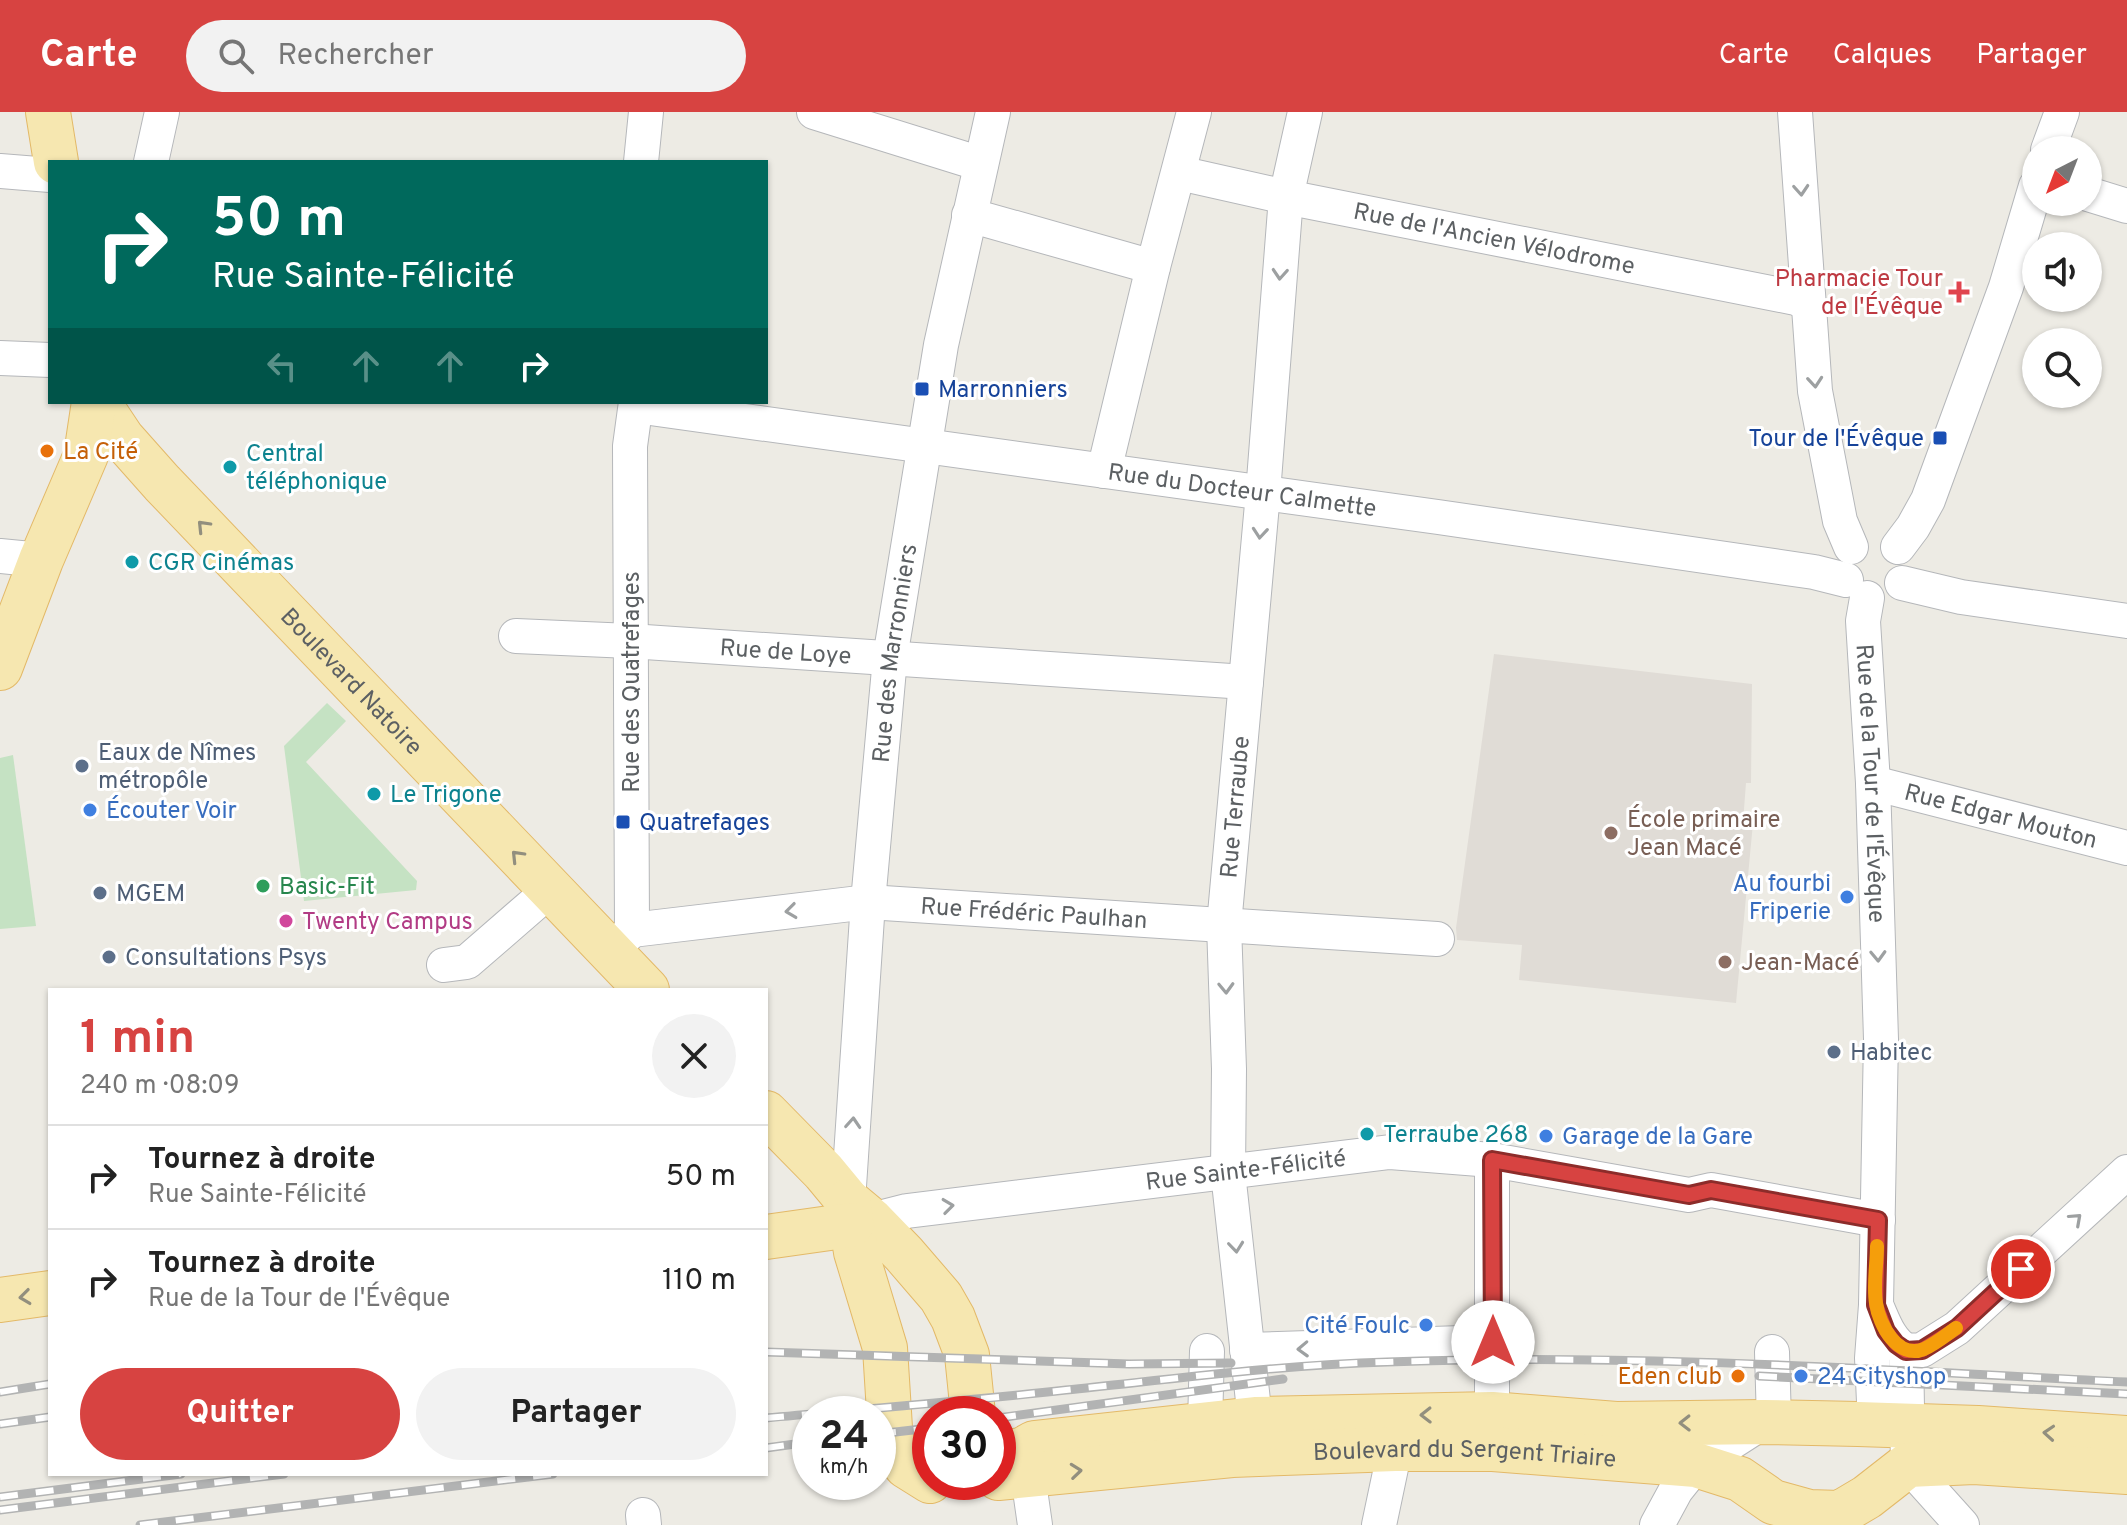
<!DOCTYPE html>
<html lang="fr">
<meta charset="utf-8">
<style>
:root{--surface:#fff;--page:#f2f2f2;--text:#222;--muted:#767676;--line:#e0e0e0;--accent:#d74341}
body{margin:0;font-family:Overpass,sans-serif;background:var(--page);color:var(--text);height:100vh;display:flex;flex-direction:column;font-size:30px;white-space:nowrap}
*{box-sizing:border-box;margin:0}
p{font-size:26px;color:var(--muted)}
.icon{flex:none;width:44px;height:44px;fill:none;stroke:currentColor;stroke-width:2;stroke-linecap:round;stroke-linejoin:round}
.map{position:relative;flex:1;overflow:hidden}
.side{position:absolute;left:48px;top:876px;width:720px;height:488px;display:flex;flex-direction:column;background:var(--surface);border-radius:0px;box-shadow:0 2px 6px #0004}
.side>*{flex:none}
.guide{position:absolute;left:48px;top:48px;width:720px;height:244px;border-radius:0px;box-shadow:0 2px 6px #0004;background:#00695c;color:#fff;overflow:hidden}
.needle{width:52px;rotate:222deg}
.controls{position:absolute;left:2022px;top:24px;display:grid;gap:16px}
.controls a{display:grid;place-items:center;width:80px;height:80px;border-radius:50%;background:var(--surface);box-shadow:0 2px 6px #0004;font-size:40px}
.speed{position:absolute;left:792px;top:1284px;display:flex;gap:16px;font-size:40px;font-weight:700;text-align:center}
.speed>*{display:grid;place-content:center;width:104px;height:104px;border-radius:50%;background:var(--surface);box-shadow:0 2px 6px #0004;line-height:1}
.speed small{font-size:20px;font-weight:400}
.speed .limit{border:12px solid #d22;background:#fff;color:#111}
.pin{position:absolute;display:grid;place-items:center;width:68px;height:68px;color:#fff;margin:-34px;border:4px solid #fff;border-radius:50%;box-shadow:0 2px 8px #0007}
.me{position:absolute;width:88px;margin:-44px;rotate:0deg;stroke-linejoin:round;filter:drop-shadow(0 0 6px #0008)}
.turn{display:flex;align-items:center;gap:28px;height:168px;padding:0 32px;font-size:36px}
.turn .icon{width:104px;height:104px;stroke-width:2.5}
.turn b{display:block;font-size:56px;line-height:68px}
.lanes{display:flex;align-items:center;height:76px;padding:0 32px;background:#0003;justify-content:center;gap:40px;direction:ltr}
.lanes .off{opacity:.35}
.round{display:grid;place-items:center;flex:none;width:84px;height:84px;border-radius:42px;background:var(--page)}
.summary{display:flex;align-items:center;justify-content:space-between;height:136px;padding:0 32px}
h1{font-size:48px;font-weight:700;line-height:60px;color:var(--accent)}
.primary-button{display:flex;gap:16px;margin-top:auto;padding:16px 32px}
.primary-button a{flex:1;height:92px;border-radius:48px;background:var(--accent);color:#fff;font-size:32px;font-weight:700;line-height:92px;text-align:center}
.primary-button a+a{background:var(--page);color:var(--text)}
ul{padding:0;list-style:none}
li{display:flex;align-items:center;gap:24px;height:104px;padding:0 32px;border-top:2px solid var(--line)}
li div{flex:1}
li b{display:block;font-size:30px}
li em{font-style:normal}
header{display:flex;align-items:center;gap:48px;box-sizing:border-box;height:112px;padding:0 40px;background:var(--accent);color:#fff}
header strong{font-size:38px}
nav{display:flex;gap:44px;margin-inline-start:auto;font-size:28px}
.search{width:560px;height:72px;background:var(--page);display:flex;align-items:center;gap:20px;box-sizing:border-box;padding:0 28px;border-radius:44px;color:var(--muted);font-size:30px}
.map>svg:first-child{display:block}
</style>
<header>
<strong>Carte</strong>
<div class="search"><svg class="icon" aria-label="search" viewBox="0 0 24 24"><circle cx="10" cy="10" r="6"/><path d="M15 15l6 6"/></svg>Rechercher</div>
<nav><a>Carte</a><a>Calques</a><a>Partager</a></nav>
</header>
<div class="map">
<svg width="2127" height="1413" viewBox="0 0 2127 1413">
<rect width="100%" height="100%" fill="#edebe4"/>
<polygon fill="#e0dcd6" points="1494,542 1752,572 1751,671 1746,671 1743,710 1753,711 1736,891 1519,868 1522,833 1457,828 1456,816"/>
<g fill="#c5e2c3">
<polygon points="327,591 346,609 306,650 417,769 416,778 304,789 284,634"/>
<polygon points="13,643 36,814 0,817 0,646"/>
</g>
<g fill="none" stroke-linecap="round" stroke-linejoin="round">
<defs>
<g id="minor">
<polyline points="814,0 981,52"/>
<polyline points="1795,0 1815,279 1840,409 1851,435"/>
<polyline points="2048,38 2062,0"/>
<polyline points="151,50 162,0"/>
<polyline points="641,50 646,0"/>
<polyline points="0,59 50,63"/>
<path id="s1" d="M 1179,61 L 1286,85 L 1796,186 L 1809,192"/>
<polyline points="2088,82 2127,94"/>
<polyline points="969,103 1153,155"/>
<polyline points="0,246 50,248"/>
<path id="s2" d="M 636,294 L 1438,405 L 1814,460 L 1846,468"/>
<polyline points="1104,359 1153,155 1194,0"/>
<polyline points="1898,435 1913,415 1928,388 2006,175 2036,74"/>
<polyline points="0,444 41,448"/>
<polyline points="1902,471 1961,485 2127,509"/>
<path id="s3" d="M 1867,486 L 1863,509 L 1873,671 L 1881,927 L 1876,1193 C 1884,1211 1889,1228 1906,1239"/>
<path id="s4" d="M 516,524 L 630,529 L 1246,570"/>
<path id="s5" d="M 1873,671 L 2127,736"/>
<path id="s6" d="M 632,818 L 868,790 L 1437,827"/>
<polyline points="616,834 632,818 630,334 636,290"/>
<polyline points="444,853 467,850 550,778"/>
<polyline points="1492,1048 1492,1302"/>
<path id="s7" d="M 848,1089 L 868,790 L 890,546 L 941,233 L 993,0"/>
<path id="s8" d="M 852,1113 L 907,1099 L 1390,1040 L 1492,1048 L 1689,1083 L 1711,1078 L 1878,1108"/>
<polyline points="1247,1238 1493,1230"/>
<polyline points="1906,1239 1922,1238 1957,1216 2127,1060"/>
<polyline points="1906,1239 1908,1353 1962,1413"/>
<polyline points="1772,1240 1774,1310"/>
<path id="s9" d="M 1255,1307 L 1228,1061 L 1229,957 L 1224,813 L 1263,381 L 1286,85 L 1305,0"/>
<polyline points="1205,1312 1207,1239"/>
<polyline points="1875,1312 1872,1246 1876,1193"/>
<polyline points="1028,1364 1035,1413"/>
<polyline points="643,1403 644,1413"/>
<polyline points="1379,1413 1395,1337"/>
<polyline points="1657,1413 1676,1378 1696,1353 1763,1310"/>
</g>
<g id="major">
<polyline points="48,0 56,50"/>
<path id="s10" d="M 98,290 L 122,326 L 162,371 L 647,878"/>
<polyline points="0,556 41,448 86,343 94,290"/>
<polyline points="766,1001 824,1060 848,1089 872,1109 904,1142 941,1185 953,1206 967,1243 973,1302"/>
<polyline points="848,1089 856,1140 885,1236 890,1316 893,1337 906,1354 930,1369"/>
<polyline points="766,1125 851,1113"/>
<polyline points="0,1188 50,1181"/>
<polyline points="998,1341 1022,1338 1034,1331 1255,1307 1492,1302 1616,1312 1763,1310 1858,1312 1978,1316 2127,1326"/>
<path id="s11" d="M 998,1366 L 1232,1343 L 1395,1337 L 1493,1337 L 1696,1353 L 1740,1367 L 1773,1390 L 1809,1400 L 1840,1401 L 1867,1385 L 1908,1353 L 1974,1350 L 2127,1360"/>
</g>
</defs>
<use href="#minor" stroke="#b5b7ba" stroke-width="36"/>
<use href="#major" stroke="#e3b968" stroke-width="46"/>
<use href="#minor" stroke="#fff" stroke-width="34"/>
<use href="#major" stroke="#f6e7b0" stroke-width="44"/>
<defs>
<g id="rail">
<polyline points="766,1240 1129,1252 1231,1251"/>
<polyline points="1759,1264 2127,1282"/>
<polyline points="0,1280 50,1272"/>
<path d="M 766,1306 C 866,1297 966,1289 1066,1278 C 1173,1267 1280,1253 1387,1250 C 1634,1241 1881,1258 2127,1270"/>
<polyline points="998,1306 1283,1267"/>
<polyline points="0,1312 50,1305"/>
<polyline points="878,1322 930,1316"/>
<polyline points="766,1336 810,1330"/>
<polyline points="0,1385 181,1362"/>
<polyline points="0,1398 284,1362"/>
<polyline points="140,1413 553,1362"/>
</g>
</defs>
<use href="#rail" stroke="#b2b3b3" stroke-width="9"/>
<use href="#rail" stroke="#fff" stroke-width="6" stroke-dasharray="18" stroke-linecap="butt"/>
</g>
<defs><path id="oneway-chevron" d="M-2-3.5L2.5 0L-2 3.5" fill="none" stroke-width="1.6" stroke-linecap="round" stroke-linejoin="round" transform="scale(2)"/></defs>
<g stroke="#9da0a1">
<use href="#oneway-chevron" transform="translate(1801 78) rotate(86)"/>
<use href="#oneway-chevron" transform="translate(1280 162) rotate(94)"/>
<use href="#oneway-chevron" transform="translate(1815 270) rotate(85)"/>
<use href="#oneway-chevron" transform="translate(1260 421) rotate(95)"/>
<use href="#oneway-chevron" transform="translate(791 799) rotate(173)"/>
<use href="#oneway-chevron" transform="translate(1878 844) rotate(88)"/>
<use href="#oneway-chevron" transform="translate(1226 876) rotate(88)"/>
<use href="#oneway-chevron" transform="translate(853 1011) rotate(-86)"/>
<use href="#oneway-chevron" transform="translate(948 1094) rotate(-7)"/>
<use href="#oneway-chevron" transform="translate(2076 1107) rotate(-42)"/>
<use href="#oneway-chevron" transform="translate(1236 1135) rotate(84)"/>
<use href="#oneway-chevron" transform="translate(1303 1237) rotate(178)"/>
</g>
<g stroke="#928f7e">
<use href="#oneway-chevron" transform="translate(203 414) rotate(-134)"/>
<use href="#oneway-chevron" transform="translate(517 744) rotate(-134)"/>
<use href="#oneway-chevron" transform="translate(25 1185) rotate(173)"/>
<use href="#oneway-chevron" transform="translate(1426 1303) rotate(179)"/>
<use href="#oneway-chevron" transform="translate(1685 1311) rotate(179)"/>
<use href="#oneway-chevron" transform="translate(2049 1321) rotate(-176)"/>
<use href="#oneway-chevron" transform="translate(1076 1359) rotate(-6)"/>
</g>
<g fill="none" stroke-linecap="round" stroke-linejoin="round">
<defs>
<polyline id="route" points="1493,1230 1492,1048 1689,1083 1711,1078 1878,1108 1876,1193 1886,1219 1896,1232 1906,1239 1922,1238 1957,1216 2021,1157"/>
</defs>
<use href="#route" stroke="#8c2c2a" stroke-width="20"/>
<use href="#route" stroke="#d74341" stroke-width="14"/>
<path stroke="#f59e0b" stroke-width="14" d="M 1877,1134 C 1877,1152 1873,1173 1876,1191 C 1879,1213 1898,1248 1924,1237 C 1935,1232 1946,1223 1956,1216"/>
</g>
<path fill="#e0444e" stroke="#fff" stroke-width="3" d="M1955 168h8v8h8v8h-8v8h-8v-8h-8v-8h8z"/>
<g fill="#1a4fb4" stroke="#fff" stroke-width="3">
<rect x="914" y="269" width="16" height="16" rx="4"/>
<rect x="1932" y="318" width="16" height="16" rx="4"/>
<rect x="615" y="702" width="16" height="16" rx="4"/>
</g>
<g fill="#e8710a" stroke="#fff" stroke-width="3">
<circle cx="47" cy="339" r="8"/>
<circle cx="1738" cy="1264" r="8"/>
</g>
<g fill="#0f9aa8" stroke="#fff" stroke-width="3">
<circle cx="230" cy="355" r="8"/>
<circle cx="132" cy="450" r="8"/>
<circle cx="374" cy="682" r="8"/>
<circle cx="1367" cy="1022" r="8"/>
</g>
<g fill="#5c6f8a" stroke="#fff" stroke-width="3">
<circle cx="82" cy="654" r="8"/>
<circle cx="100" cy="781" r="8"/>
<circle cx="109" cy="845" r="8"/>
<circle cx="1834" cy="940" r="8"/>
</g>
<g fill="#3f7fe0" stroke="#fff" stroke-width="3">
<circle cx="90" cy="698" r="8"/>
<circle cx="1847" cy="785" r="8"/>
<circle cx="1546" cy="1024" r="8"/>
<circle cx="1426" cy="1213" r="8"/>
<circle cx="1801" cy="1264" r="8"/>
</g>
<g fill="#8d6e63" stroke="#fff" stroke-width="3">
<circle cx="1611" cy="721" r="8"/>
<circle cx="1725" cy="850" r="8"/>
</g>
<circle fill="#2e9e5b" stroke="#fff" stroke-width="3" cx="263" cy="774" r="8"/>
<circle fill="#d1479c" stroke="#fff" stroke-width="3" cx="286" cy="809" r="8"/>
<g text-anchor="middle" stroke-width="6" stroke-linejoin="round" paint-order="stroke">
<g font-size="24" fill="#5c6063" stroke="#fff">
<text dy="8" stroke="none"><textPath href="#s1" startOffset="322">Rue de l'Ancien Vélodrome</textPath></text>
<text dy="8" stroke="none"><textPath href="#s2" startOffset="612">Rue du Docteur Calmette</textPath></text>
<text dy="8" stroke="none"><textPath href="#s4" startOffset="270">Rue de Loye</textPath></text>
<text dy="8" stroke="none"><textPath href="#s7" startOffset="550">Rue des Marronniers</textPath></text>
<text dy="8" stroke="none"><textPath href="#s10" startOffset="378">Boulevard Natoire</textPath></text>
<text transform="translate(631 570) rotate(-90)" y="8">Rue des Quatrefages</text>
<text dy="8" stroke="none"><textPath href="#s3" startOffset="186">Rue de la Tour de l'Évêque</textPath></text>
<text dy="8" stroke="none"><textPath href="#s9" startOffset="614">Rue Terraube</textPath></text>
<text dy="8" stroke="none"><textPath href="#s5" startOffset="132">Rue Edgar Mouton</textPath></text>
<text dy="8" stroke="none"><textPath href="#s6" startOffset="404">Rue Frédéric Paulhan</textPath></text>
<text dy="8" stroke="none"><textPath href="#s8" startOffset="398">Rue Sainte-Félicité</textPath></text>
<text dy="8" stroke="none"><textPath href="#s11" startOffset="468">Boulevard du Sergent Triaire</textPath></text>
</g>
<g font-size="24" fill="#be3a42" stroke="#fff" text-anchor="end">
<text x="1943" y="174">Pharmacie Tour<tspan x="1943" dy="28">de l'Évêque</tspan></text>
</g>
<g font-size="24" fill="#164399" stroke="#fff" text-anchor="start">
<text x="938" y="285">Marronniers</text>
<text x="1924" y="334" text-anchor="end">Tour de l'Évêque</text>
<text x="639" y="718">Quatrefages</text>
</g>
<g font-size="24" fill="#c56008" stroke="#fff" text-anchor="start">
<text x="63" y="347">La Cité</text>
<text x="1722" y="1272" text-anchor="end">Eden club</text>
</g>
<g font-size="24" fill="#0d838f" stroke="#fff" text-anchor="start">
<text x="246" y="349">Central<tspan x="246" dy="28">téléphonique</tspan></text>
<text x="148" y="458">CGR Cinémas</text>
<text x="390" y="690">Le Trigone</text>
<text x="1383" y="1030">Terraube 268</text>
</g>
<g font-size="24" fill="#4e5e75" stroke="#fff" text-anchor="start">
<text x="98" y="648">Eaux de Nîmes<tspan x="98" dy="28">métropôle</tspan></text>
<text x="116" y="789">MGEM</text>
<text x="125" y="853">Consultations Psys</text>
<text x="1850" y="948">Habitec</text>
</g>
<g font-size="24" fill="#366cbe" stroke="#fff" text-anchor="start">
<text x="106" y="706">Écouter Voir</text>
<text x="1831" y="779" text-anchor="end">Au fourbi<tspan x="1831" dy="28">Friperie</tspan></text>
<text x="1562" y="1032">Garage de la Gare</text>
<text x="1410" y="1221" text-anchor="end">Cité Foulc</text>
<text x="1817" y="1272">24 Cityshop</text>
</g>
<g font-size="24" fill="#785e54" stroke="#fff" text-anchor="start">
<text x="1627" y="715">École primaire<tspan x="1627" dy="28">Jean Macé</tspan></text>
<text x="1741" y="858">Jean-Macé</text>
</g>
<g font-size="24" fill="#27864d" stroke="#fff" text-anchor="start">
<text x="279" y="782">Basic-Fit</text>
</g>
<g font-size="24" fill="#b23c85" stroke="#fff" text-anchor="start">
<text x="302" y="817">Twenty Campus</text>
</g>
</g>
</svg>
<div class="controls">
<a><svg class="needle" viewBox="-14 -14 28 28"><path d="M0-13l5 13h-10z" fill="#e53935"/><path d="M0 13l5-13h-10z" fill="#767676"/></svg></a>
<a><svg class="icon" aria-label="sound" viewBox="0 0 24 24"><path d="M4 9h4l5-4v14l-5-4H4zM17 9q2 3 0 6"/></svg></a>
<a><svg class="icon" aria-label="search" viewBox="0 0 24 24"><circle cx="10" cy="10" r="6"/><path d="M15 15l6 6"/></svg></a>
</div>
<div class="speed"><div>24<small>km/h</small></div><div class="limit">30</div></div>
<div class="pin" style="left:2021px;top:1157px;background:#d93025"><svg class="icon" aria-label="arrive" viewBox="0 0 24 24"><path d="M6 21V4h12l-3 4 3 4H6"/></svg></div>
<svg class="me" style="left:1493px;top:1230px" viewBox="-20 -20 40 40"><circle r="19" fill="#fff"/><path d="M0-13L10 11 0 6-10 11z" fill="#d74341"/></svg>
<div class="guide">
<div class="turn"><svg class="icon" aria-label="right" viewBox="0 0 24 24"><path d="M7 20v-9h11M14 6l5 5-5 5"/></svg><div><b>50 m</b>Rue Sainte-Félicité</div></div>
<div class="lanes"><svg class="icon off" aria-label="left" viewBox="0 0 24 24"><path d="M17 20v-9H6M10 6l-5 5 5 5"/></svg><svg class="icon off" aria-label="ahead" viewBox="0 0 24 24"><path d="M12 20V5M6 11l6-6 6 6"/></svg><svg class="icon off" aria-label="ahead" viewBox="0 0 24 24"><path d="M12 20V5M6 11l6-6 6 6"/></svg><svg class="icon" aria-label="right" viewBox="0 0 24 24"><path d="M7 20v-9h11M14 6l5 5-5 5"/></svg></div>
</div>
<section class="side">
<div class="summary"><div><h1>1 min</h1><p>240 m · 08:09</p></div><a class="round"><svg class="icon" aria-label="close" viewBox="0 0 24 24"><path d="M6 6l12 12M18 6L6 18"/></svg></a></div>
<ul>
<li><svg class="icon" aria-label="right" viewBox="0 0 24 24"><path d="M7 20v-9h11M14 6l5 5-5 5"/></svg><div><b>Tournez à droite</b><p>Rue Sainte-Félicité</p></div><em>50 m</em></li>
<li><svg class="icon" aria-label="right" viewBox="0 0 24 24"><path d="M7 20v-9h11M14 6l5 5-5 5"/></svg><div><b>Tournez à droite</b><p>Rue de la Tour de l'Évêque</p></div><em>110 m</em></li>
</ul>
<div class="primary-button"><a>Quitter</a><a>Partager</a></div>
</section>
</div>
